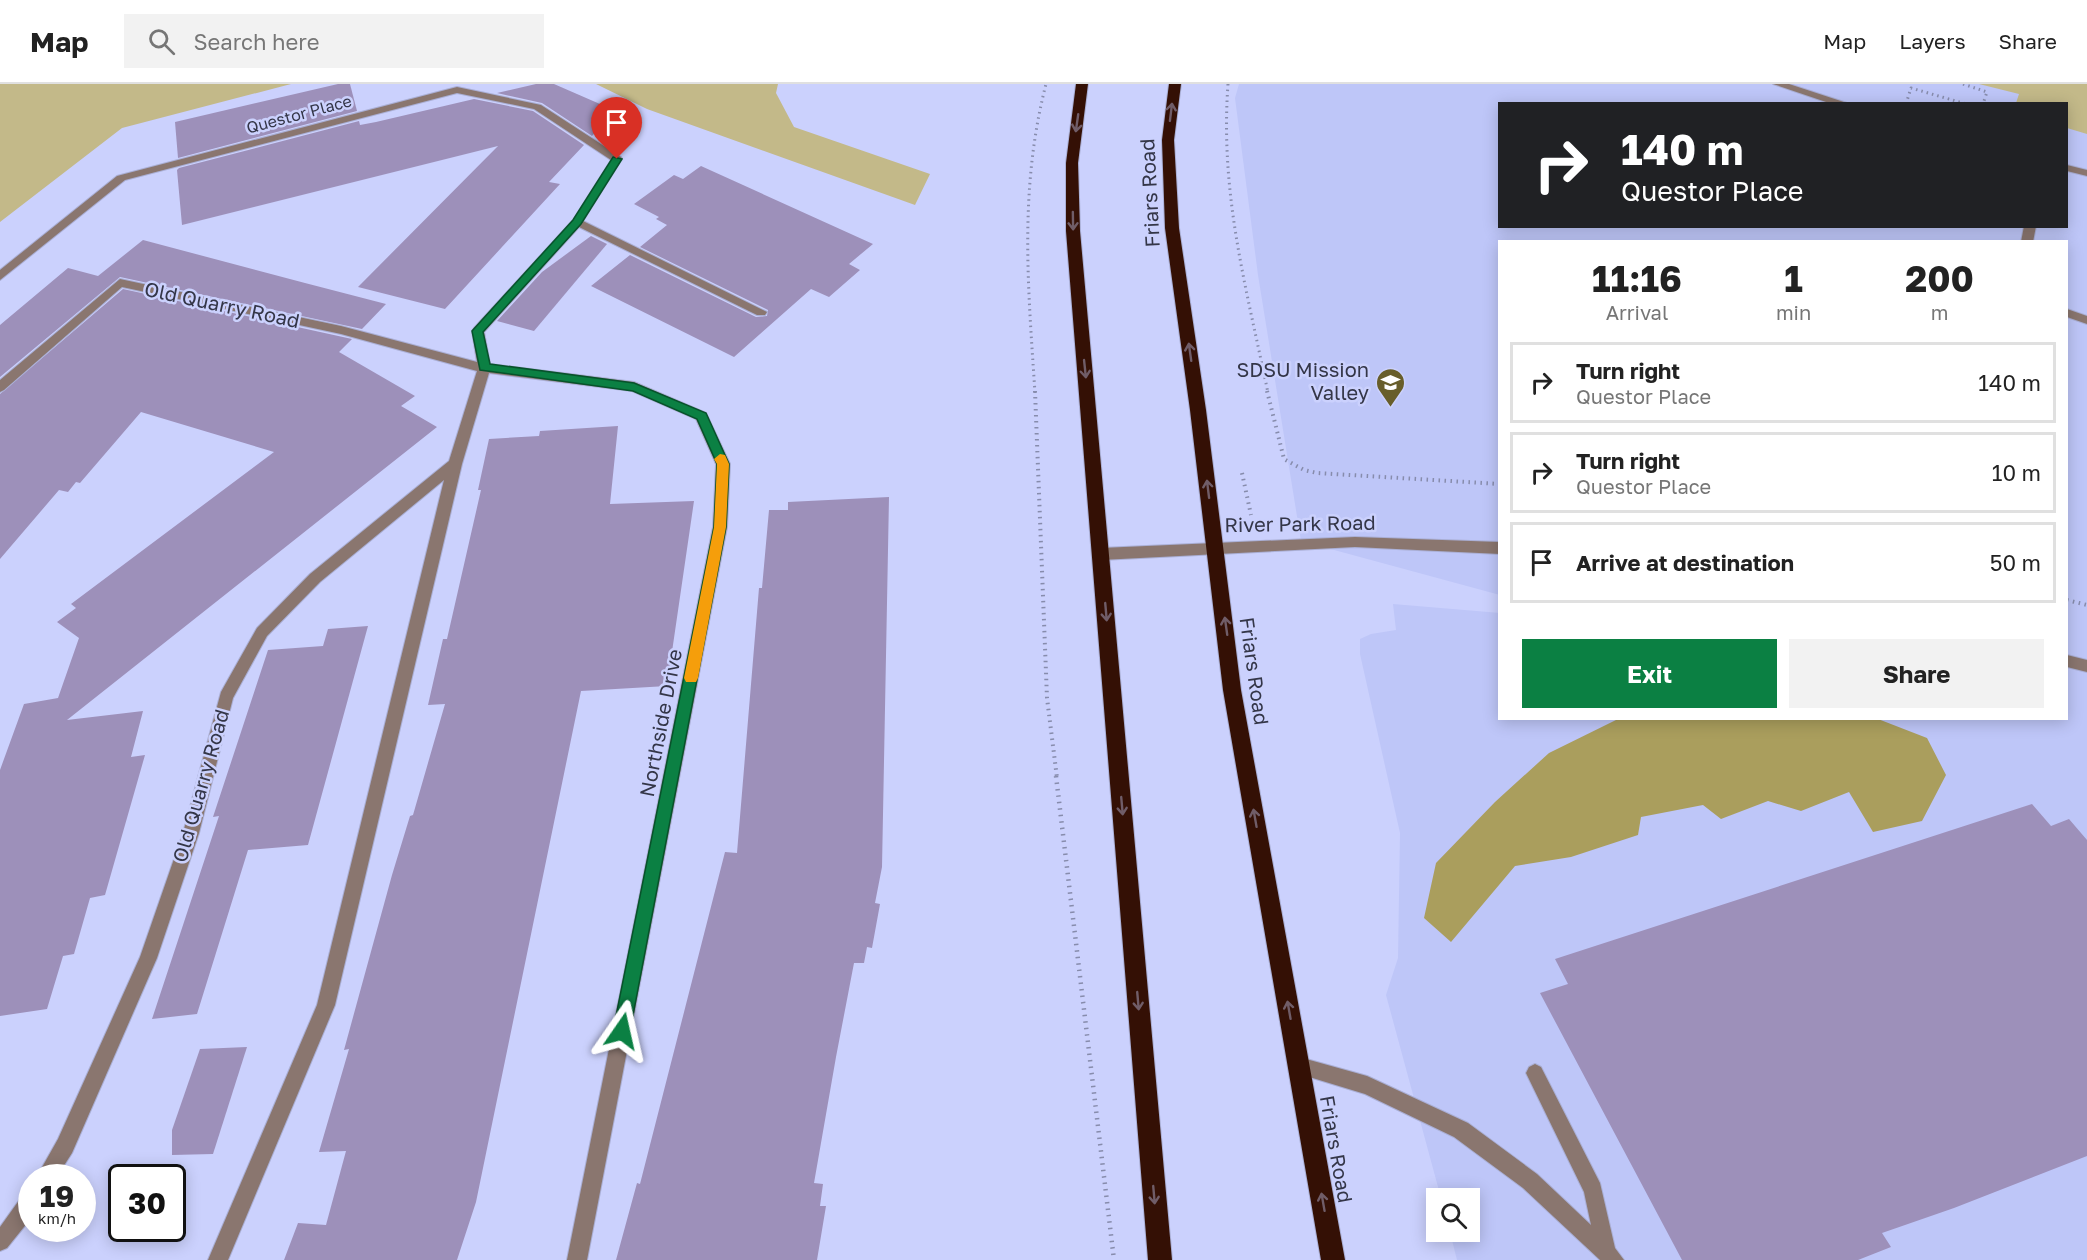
<!DOCTYPE html>
<style>
:root{--surface:#fff;--page:#f2f2f2;--text:#222;--muted:#767676;--line:#e0e0e0;--accent:#0b8043}
body{margin:0;font-family:"Golos Text",sans-serif;background:var(--page);color:var(--text);height:100vh;display:flex;flex-direction:column;font-size:22px;white-space:nowrap}
*{box-sizing:border-box;margin:0}
p{font-size:20px;color:var(--muted)}
.icon{flex:none;width:33px;height:33px;fill:none;stroke:currentColor;stroke-width:2;stroke-linecap:round;stroke-linejoin:round}
.map{position:relative;flex:1;overflow:hidden}
.side{position:absolute;left:1498px;top:156px;width:570px;height:480px;display:flex;flex-direction:column;background:var(--surface);border-radius:0px;box-shadow:0 3px 15px #0003}
.side>*{flex:none}
.banner{position:absolute;left:1498px;top:18px;width:570px;height:126px;border-radius:0px;box-shadow:0 3px 15px #0003;background:#202124;color:#fff;overflow:hidden}
.buttons{position:absolute;left:1426px;top:1104px;display:grid;gap:12px}
.buttons a{display:grid;place-items:center;width:54px;height:54px;border-radius:0px;background:var(--surface);box-shadow:0 3px 15px #0003;font-size:30px}
.speed{position:absolute;left:18px;top:1080px;display:flex;gap:12px;font-size:30px;font-weight:700;text-align:center}
.speed>*{display:grid;place-content:center;width:78px;height:78px;border-radius:50%;background:var(--surface);box-shadow:0 3px 15px #0003;line-height:1}
.speed small{font-size:15px;font-weight:400}
.speed .limit{border:3px solid #111;border-radius:9px;background:#fff;color:#111}
.pin{position:absolute;display:grid;place-items:center;width:51px;height:51px;color:#fff;margin:-62px -26px;border-radius:50% 50% 50% 0;rotate:-45deg;box-shadow:0 0 6px #0007}
.pin .icon{rotate:45deg}
.me{position:absolute;width:66px;margin:-33px;rotate:11deg;stroke-linejoin:round;filter:drop-shadow(0 0 4px #0008)}
.turn{display:flex;align-items:center;gap:21px;height:126px;padding:0 24px;font-size:27px}
.turn .icon{width:78px;height:78px;stroke-width:2.5}
.turn b{display:block;font-size:42px;line-height:51px}
.eta{display:flex;justify-content:space-evenly;align-items:center;height:102px;text-align:center}
.eta b{font-size:36px;font-weight:700;line-height:42px}
.cta{display:flex;gap:12px;margin-top:auto;padding:12px 24px}
.cta a{flex:1;height:69px;border-radius:0px;background:var(--accent);color:#fff;font-size:24px;font-weight:700;line-height:69px;text-align:center}
.cta a+a{background:var(--page);color:var(--text)}
ul{padding:0;list-style:none}
li{display:flex;align-items:center;gap:18px;height:81px;margin:0 12px 9px;padding:0 12px;border:3px solid var(--line);border-radius:0px}
li div{flex:1}
li b{display:block;font-size:22px}
li em{font-style:normal}
header{display:flex;align-items:center;gap:36px;box-sizing:border-box;height:84px;padding:0 30px;background:var(--surface);border-bottom:2px solid var(--line)}
header strong{font-size:28px}
nav{display:flex;gap:33px;margin-inline-start:auto;font-size:21px}
.search{width:420px;height:54px;background:var(--page);display:flex;align-items:center;gap:15px;box-sizing:border-box;padding:0 21px;border-radius:0px;color:var(--muted);font-size:22px}
.map>svg:first-child{display:block}
</style>
<header>
<strong>Map</strong>
<div class="search"><svg class="icon" aria-label="search" viewBox="0 0 24 24"><circle cx="10" cy="10" r="6"/><path d="M15 15l6 6"/></svg>Search here</div>
<nav><a>Map</a><a>Layers</a><a>Share</a></nav>
</header>
<div class="map">
<svg width="2087" height="1176" viewBox="0 0 2087 1176">
<rect width="100%" height="100%" fill="#cbd1fd"/>
<path fill="#bec6f8" fill-rule="evenodd" d="M 1239,0 L 2087,0 L 2087,1176 L 1457,1176 L 1450,1148 L 1470,1148 L 1470,1114 L 1441,1114 L 1386,911 L 1398,874 L 1400,749 L 1360,570 L 1360,555 L 1371,550 L 1396,546 L 1393,520 L 1500,529 L 1500,634 L 2067,634 L 2067,158 L 1500,158 L 1500,511 L 1301,457 L 1258,191 L 1235,14 ZM 1500,20 L 2067,20 L 2067,142 L 1500,142 Z"/>
<g fill="#c3b989">
<polygon points="0,0 291,0 122,44 0,138"/>
<polygon points="596,0 778,0 776,9 794,43 930,90 915,121 647,25"/>
<polygon points="1979,0 2087,0 2087,50 2067,44 2067,20 2016,19 2019,10"/>
</g>
<polygon fill="#aa9e5d" points="1618,635 1878,635 1927,654 1946,691 1922,737 1873,748 1849,708 1801,727 1768,717 1721,735 1703,721 1641,733 1638,751 1571,773 1515,782 1451,858 1424,834 1436,779 1495,718 1549,669"/>
<g fill="#9d90ba">
<polygon points="338,0 350,0 357,27 178,74 175,38"/>
<polygon points="536,0 554,0 616,27 592,52 542,19 497,9"/>
<polygon points="474,15 533,27 584,61 549,98 560,100 445,225 358,203 498,62 182,141 177,86 179,84 359,37 360,41 376,38"/>
<polygon points="701,82 873,160 849,180 860,186 829,213 811,205 734,273 591,202 630,171 756,233 767,232 768,226 640,163 667,141 656,135 659,133 634,120 674,91 683,95"/>
<polygon points="591,152 607,160 534,247 497,237 542,188"/>
<polygon points="143,156 305,199 386,220 362,245 120,193 0,293 0,241 68,184 98,192"/>
<polygon points="123,205 352,255 339,268 415,312 401,322 437,343 67,636 143,627 131,673 145,671 105,811 90,814 74,870 63,872 47,925 0,932 0,686 24,620 58,614 79,554 57,538 76,524 71,520 274,368 141,328 80,399 76,398 68,408 59,406 0,475 0,310"/>
<polygon points="618,342 610,420 694,417 667,602 581,607 476,1118 457,1176 284,1176 298,1139 326,1141 346,1067 319,1068 349,965 344,966 392,791 410,732 413,731 445,620 428,621 443,555 447,555 481,406 478,406 489,355 539,352 540,347"/>
<polygon points="889,413 882,783 875,819 880,820 872,864 867,863 864,879 854,879 836,973 814,1099 823,1100 820,1122 826,1122 817,1176 616,1176 637,1099 640,1100 725,768 737,769 759,504 762,504 769,426 788,426 788,418"/>
<polygon points="368,542 308,761 248,766 197,930 152,935 219,732 213,733 268,566 323,562 328,545"/>
<polygon points="2032,720 2051,742 2069,735 2087,756 2087,1072 1954,1124 1882,1149 1891,1163 1858,1176 1682,1176 1540,909 1568,900 1555,875"/>
<polygon points="247,963 213,1070 172,1071 172,1046 200,965"/>
</g>
<g fill="none" stroke-linecap="round" stroke-linejoin="round">
<defs>
<g id="minor">
<polygon points="1773,0 1789,0 1850,20 1832,20"/>
<polygon points="457,3 541,21 621,73 622,75 583,137 767,228 765,231 757,231 579,143 484,248 490,280 634,298 706,329 730,380 727,443 587,1176 567,1176 713,443 716,380 696,335 632,307 489,289 462,380 335,921 228,1176 208,1176 317,921 444,396 320,498 267,552 233,614 199,749 157,874 72,1069 56,1094 36,1094 58,1055 140,873 183,749 221,608 257,544 310,490 449,377 477,287 341,250 122,203 4,306 0,308 0,296 120,195 341,242 477,278 472,247 474,244 573,136 611,76 534,25 457,9 125,96 0,196 0,186 117,92"/>
<polygon points="2067,81 2087,86 2087,92 2067,87"/>
<polygon points="2024,142 2036,142 2033,158 2021,158"/>
<polygon points="2067,225 2087,232 2087,240 2067,233"/>
<polygon points="1355,453 1500,458 1500,470 1355,463 1101,476 1096,474 1094,470 1096,466 1101,464"/>
<polygon points="2067,571 2087,576 2087,588 2067,583"/>
<polygon points="1299,973 1367,992 1468,1039 1537,1090 1591,1141 1584,1108 1526,989 1529,983 1535,980 1541,983 1600,1099 1615,1164 1624,1176 1600,1176 1523,1104 1454,1053 1365,1010 1293,988 1290,982 1293,976"/>
<polygon points="32,1106 32,1133 7,1164 0,1167 0,1143 25,1108"/>
</g>
<g id="highway">
<polygon points="1076,0 1088,0 1078,79 1080,147 1172,1176 1148,1176 1066,147 1066,79"/>
<polygon points="1169,0 1181,0 1174,56 1179,144 1206,326 1241,606 1345,1176 1321,1176 1223,606 1190,326 1165,144 1162,56"/>
</g>
</defs>
<use href="#minor" stroke="#aaafd5" stroke-width="2"/>
<use href="#highway" stroke="#aaafd5" stroke-width="2"/>
<g stroke="#878cac" stroke-width="3" stroke-dasharray="1.5 4" stroke-linecap="butt">
<path d="M 1228,0 C 1220,111 1246,202 1268,309"/>
<polyline points="1963,0 1987,8 1983,20"/>
<polyline points="1906,20 1911,4 1966,20"/>
<path d="M 1035,309 C 1028,202 1019,105 1046,0"/>
</g>
<g stroke="#878cac" stroke-width="4" stroke-dasharray="1.5 4.5" stroke-linecap="butt">
<polyline points="1035,307 1047,614 1057,694"/>
<polyline points="1267,307 1284,375 1304,386 1317,389 1500,400"/>
<polyline points="1242,389 1251,431"/>
<polyline points="2067,516 2087,521"/>
</g>
<polyline stroke="#878cac" stroke-width="4.5" stroke-dasharray="1.5 5" stroke-linecap="butt" points="1056,692 1114,1176"/>
<use href="#minor" fill="#8a766f" fill-rule="evenodd"/>
<use href="#highway" fill="#341005" fill-rule="evenodd"/>
</g>
<defs><path id="oneway-shaft" d="M-6 0H5M1.5-3L5.5 0L1.5 3" fill="none" stroke-width="1.6" stroke-linecap="round" stroke-linejoin="round" transform="scale(1.5)"/></defs>
<g stroke="#705d68">
<use href="#oneway-shaft" transform="translate(1171 28) rotate(-83)"/>
<use href="#oneway-shaft" transform="translate(1077 39) rotate(98)"/>
<use href="#oneway-shaft" transform="translate(1073 137) rotate(89)"/>
<use href="#oneway-shaft" transform="translate(1190 268) rotate(-98)"/>
<use href="#oneway-shaft" transform="translate(1085 285) rotate(84)"/>
<use href="#oneway-shaft" transform="translate(1208 405) rotate(-97)"/>
<use href="#oneway-shaft" transform="translate(1106 528) rotate(85)"/>
<use href="#oneway-shaft" transform="translate(1226 542) rotate(-98)"/>
<use href="#oneway-shaft" transform="translate(1122 722) rotate(85)"/>
<use href="#oneway-shaft" transform="translate(1255 734) rotate(-100)"/>
<use href="#oneway-shaft" transform="translate(1138 917) rotate(85)"/>
<use href="#oneway-shaft" transform="translate(1289 926) rotate(-100)"/>
<use href="#oneway-shaft" transform="translate(1154 1111) rotate(85)"/>
<use href="#oneway-shaft" transform="translate(1323 1118) rotate(-100)"/>
</g>
<polygon fill="#0b8043" stroke="#07532c" stroke-width="1.5" points="613,73 622,75 581,140 483,248 490,280 634,299 706,329 729,380 726,443 630,947 627,953 622,955 616,953 613,947 714,443 717,380 697,335 633,307 480,286 472,247 573,136"/>
<polygon fill="#f59e0b" points="720,370 725,371 729,380 726,443 698,594 696,598 686,598 684,594 714,443 717,380 714,375"/>
<defs>
<symbol id="university-pin" viewBox="-11 -11 22 30"><path d="M0 17L-7.5 6A9.5 9.5 0 1 1 7.5 6Z" fill="#685e2b" stroke="#cbd1fd"/><path d="M0-5L7-2L0 1L-7-2ZM-4 1L0 2.5L4 1V4Q0 6-4 4Z" fill="#fff"/></symbol>
</defs>
<g fill-rule="evenodd">
<use href="#university-pin" x="1374" y="282" width="33" height="45"/>
</g>
<g text-anchor="middle" stroke-width="5" stroke-linejoin="round" paint-order="stroke">
<g font-size="16" fill="#343648" stroke="#cbd1fd">
<text transform="translate(299 30) rotate(-15)" y="6">Questor Place</text>
</g>
<g font-size="20" fill="#343648" stroke="#cbd1fd">
<text transform="translate(1150 109) rotate(-93)" y="7">Friars Road</text>
<text transform="translate(222 221) rotate(12)" y="7">Old Quarry Road</text>
<text transform="translate(1300 440) rotate(-1)" y="7">River Park Road</text>
<text transform="translate(1254 587) rotate(82)" y="7">Friars Road</text>
<text transform="translate(661 639) rotate(-79)" y="7">Northside Drive</text>
<text transform="translate(201 702) rotate(-74)" y="7">Old Quarry Road</text>
<text transform="translate(1336 1065) rotate(80)" y="7">Friars Road</text>
</g>
<g font-size="20" fill="#343648" stroke="#cbd1fd" text-anchor="end">
<text x="1369" y="293">SDSU Mission<tspan x="1369" dy="23">Valley</tspan></text>
</g>
</g>
</svg>
<div class="buttons">
<a><svg class="icon" aria-label="search" viewBox="0 0 24 24"><circle cx="10" cy="10" r="6"/><path d="M15 15l6 6"/></svg></a>
</div>
<div class="speed"><div>19<small>km/h</small></div><div class="limit">30</div></div>
<div class="pin" style="left:617px;top:75px;background:#d93025"><svg class="icon" aria-label="arrive" viewBox="0 0 24 24"><path d="M6 21V4h12l-3 4 3 4H6"/></svg></div>
<svg class="me" style="left:622px;top:947px" viewBox="-20 -20 40 40"><path d="M0-17L14 15 0 8-14 15z" fill="#0b8043" stroke="#fff" stroke-width="4"/></svg>
<div class="banner">
<div class="turn"><svg class="icon" aria-label="right" viewBox="0 0 24 24"><path d="M7 20v-9h11M14 6l5 5-5 5"/></svg><div><b>140 m</b>Questor Place</div></div>
</div>
<section class="side">
<div class="eta">
<div><b>11:16</b><p>Arrival</p></div>
<div><b>1</b><p>min</p></div>
<div><b>200</b><p>m</p></div>
</div>
<ul>
<li><svg class="icon" aria-label="right" viewBox="0 0 24 24"><path d="M7 20v-9h11M14 6l5 5-5 5"/></svg><div><b>Turn right</b><p>Questor Place</p></div><em>140 m</em></li>
<li><svg class="icon" aria-label="right" viewBox="0 0 24 24"><path d="M7 20v-9h11M14 6l5 5-5 5"/></svg><div><b>Turn right</b><p>Questor Place</p></div><em>10 m</em></li>
<li><svg class="icon" aria-label="arrive" viewBox="0 0 24 24"><path d="M6 21V4h12l-3 4 3 4H6"/></svg><div><b>Arrive at destination</b></div><em>50 m</em></li>
</ul>
<div class="cta"><a>Exit</a><a>Share</a></div>
</section>
</div>
